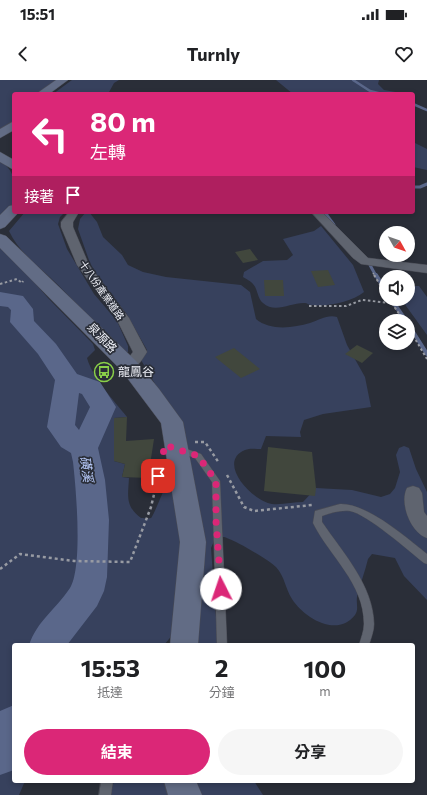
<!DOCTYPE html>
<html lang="zh-TW">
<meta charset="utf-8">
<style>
:root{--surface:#fff;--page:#f6f6f6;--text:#202124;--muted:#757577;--accent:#db2777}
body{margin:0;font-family:Commissioner,"Noto Sans TC",sans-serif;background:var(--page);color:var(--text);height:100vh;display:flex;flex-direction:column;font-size:15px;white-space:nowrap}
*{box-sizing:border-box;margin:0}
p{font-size:13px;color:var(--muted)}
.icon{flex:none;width:22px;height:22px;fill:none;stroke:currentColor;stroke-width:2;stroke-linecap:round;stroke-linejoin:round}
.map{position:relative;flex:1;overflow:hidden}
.side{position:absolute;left:12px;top:563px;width:403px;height:140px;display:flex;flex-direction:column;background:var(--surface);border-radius:4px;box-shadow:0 2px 6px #0003}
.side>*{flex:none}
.hud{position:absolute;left:12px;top:12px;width:403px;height:122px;border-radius:4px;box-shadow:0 2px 6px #0003;background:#db2777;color:#fff;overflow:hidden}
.needle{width:26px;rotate:130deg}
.buttons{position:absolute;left:379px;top:146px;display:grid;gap:8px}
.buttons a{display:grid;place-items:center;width:36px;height:36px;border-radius:50%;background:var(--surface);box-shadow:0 2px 6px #0003;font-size:20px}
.pin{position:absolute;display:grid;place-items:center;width:34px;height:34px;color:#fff;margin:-17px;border-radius:8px;box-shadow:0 2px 6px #0006}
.me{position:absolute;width:44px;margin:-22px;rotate:356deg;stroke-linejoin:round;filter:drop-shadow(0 0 3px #0008)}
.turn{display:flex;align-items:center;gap:14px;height:84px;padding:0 12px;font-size:18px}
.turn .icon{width:52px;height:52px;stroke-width:2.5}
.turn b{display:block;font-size:28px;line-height:34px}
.then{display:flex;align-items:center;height:38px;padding:0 12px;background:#0003;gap:8px;font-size:15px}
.eta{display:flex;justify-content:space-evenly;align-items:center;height:68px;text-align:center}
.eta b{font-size:24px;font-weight:700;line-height:28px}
.button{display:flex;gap:8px;margin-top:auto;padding:8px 12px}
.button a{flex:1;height:46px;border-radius:24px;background:var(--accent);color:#fff;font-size:16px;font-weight:700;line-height:46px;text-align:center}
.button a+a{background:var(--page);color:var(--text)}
.status{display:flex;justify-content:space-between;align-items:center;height:28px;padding:0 20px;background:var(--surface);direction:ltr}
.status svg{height:11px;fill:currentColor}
header{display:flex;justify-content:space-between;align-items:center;height:52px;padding:0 12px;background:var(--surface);font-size:18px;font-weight:700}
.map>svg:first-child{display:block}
</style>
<div class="status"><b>15:51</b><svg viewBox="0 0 49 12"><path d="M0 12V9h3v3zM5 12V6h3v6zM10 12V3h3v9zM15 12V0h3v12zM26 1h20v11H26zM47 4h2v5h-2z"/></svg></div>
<header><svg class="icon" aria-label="back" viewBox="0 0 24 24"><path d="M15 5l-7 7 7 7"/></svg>Turnly<svg class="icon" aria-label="heart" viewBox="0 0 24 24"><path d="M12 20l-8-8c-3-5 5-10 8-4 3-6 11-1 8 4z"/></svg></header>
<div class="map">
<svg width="427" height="715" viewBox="0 0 427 715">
<rect width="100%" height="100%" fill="#2a2e38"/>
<g fill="#37415d">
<polygon points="0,0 58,0 38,14 14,14 14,42 0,51"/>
<polygon points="72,0 119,0 114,3 108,14 53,14"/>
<polygon points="276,0 379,0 378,4 384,10 407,14 293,14"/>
<polygon points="413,62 427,69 427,90 413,87"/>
<path d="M 0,80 C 18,95 14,102 14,124 L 0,139 Z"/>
<path d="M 25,132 L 65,132 L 60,137 L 58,144 L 67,169 L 94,214 L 117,241 L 128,266 L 128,272 L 122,272 C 101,250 80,227 58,205 C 41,188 19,173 9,151 Z"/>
<path d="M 86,132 L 89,132 L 97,142 L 103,157 L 122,175 L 128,185 L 143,192 L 166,197 L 241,205 L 250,212 L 256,239 C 270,251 293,248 310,243 C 319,240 328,234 337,237 L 347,265 L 365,297 L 371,327 L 323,334 L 304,340 L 300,352 L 301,357 L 266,356 L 261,369 C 256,369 250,368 245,370 C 216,382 252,421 272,424 C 282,425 294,422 303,422 L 316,408 L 352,410 L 381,417 L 390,414 L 395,408 L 400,392 L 396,375 L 399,368 L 404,366 L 409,368 L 416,389 L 427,412 L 427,520 L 404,496 L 395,478 L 372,474 L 368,479 C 365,492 360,504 357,517 C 356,524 359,529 355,535 C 337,558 304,538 292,519 C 285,508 285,497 276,487 C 271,481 230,457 223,457 C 221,457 217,460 214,461 L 211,468 L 218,565 L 192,565 L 185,355 L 141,280 L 147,270 L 126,233 L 102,203 L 90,183 L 78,149 L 80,139 Z"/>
<path d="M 321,146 L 353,185 L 364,212 C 352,222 326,227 311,225 C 309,225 307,223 305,223 C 292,222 275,234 263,223 C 257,218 258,209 253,204 C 251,201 246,199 243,197 L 244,192 L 263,181 L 287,180 L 293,175 L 283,159 L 314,151 Z"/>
<path d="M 0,163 L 48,218 L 93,264 L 95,270 L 87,278 C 93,299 113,319 127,337 L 114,338 L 114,381 L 125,384 L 122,397 L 129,398 C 128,416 125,426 141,438 C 144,438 149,439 151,438 C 153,437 163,411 166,406 L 171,405 L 176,409 L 183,455 L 174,553 L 164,565 L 14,565 L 14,701 L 25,701 L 19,715 L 0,715 Z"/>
<polygon points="410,206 419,206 427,217 427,255 401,219 408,219 408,207"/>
<polygon points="114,701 173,701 178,715 110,715"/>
<polygon points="194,701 254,701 263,715 201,715"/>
</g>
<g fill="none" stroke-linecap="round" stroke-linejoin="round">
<g stroke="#5a678a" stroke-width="2.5">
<polyline points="353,0 370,11 382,14"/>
<polyline points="413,24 427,30"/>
</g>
<g stroke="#5a678a" stroke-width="3">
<polyline points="413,107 420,107 427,104"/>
<polyline points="329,132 326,134 334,145"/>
<polyline points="370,185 376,196"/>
</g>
<g stroke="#5a678a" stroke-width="4">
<polyline points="376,195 386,211"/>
<polyline points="391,219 406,241"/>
<polyline points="408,244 427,274"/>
</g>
<g fill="#5a678a" fill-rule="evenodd">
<path d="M 0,212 L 23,216 L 33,229 L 34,241 L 56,264 L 77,294 L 100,302 L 116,327 L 98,368 L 105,400 L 109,440 L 107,497 L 104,511 L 97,526 L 67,565 L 29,565 C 37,541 56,529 70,508 C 83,487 76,408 73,382 L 71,373 L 61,367 L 47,347 L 55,300 L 38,274 L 10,242 L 11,230 L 8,227 L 0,226 ZM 79,313 L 82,314 L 90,327 L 79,350 L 75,345 Z"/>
<polygon points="14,625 14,690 0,695 0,631"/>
</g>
</g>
<g fill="#41473d">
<polygon points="250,169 258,180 243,183 235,172"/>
<polygon points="328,190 335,205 318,207 311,191"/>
<polygon points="264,200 283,200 284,216 265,216"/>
<polygon points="357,265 373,273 362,283 345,274"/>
<polygon points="234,268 260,289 241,298 215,277"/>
<polygon points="127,337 126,361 154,359 148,398 122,397 125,384 114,381 114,338"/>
<polygon points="268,367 312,372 316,408 315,416 264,411"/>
</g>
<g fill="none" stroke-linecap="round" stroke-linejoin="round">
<defs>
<g id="lane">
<polygon points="178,366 201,374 220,401 227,565 217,565 212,402 195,378 175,371 174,369 175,367"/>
<path d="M 340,424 C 367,423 407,458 427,474 L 427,484 L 424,483 C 409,471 367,434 350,431 C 340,430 331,433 322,436 L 322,442 C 343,473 373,505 374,544 C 374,551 371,558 369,565 L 359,565 C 361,558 364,551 364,544 C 364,503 330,477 313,443 L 315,431 Z"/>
<polygon points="101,701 113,701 111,715 99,715"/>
</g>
<g id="street">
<path d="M 69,132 L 79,132 L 73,142 L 73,147 L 89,185 L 129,238 L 147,272 C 141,281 136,292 124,289 L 122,286 L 133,272 L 116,238 L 77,185 L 61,147 L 61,142 Z"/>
<polygon points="311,132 322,132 368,178 427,185 427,193 361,184 353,178"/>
<path d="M 413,406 L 419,408 L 422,413 L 424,432 L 427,436 L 427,458 C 411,453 399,423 407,408 Z"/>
</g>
<g id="secondary">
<polygon points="56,0 68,0 49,14 36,14"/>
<polygon points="14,41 14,50 0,58 0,49"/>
<polygon points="0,72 14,80 14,90 0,82"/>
<polygon points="14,125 14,132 19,132 5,147 0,149 0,135 9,126"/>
<polygon points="0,154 6,156 136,281 159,309 183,342 206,462 198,565 170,565 180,462 161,343 122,291 0,168"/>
<polygon points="164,701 196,701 202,715 168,715"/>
</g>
</defs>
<use href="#lane" stroke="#494b54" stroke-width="1"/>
<use href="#street" stroke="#494b54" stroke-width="1"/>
<use href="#secondary" stroke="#494b54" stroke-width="1"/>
<polyline stroke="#989ba3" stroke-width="1.5" stroke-dasharray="1.5 1.5" stroke-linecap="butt" points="373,193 375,196"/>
<g stroke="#989ba3" stroke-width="2" stroke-dasharray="2.5 2.5" stroke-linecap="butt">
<polyline points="374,195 386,214"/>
<polyline points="0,204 17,199 22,203 23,201"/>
<polyline points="389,219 404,241"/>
<polyline points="309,226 346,226 362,220 391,223"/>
<polyline points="408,247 427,279"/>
</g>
<g stroke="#989ba3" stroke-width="2.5" stroke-dasharray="3 3" stroke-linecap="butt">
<polyline points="195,362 205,362 219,383"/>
<polyline points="227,395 244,427 254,431 312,425"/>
<polyline points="0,489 20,474 74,481 130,482 151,427 160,389"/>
</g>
<use href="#lane" fill="#5f646f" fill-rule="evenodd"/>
<use href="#street" fill="#5f646f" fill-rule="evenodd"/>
<use href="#secondary" fill="#626c85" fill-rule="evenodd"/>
</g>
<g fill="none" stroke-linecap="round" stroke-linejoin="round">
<polyline stroke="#db2777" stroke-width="7" stroke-dasharray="0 12.6" points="158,396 165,365 198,376 216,401 216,441 221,509"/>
</g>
<defs>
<symbol id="bus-ring" viewBox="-11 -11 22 22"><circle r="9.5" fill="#2a2e38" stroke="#89cf48" stroke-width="1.5"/><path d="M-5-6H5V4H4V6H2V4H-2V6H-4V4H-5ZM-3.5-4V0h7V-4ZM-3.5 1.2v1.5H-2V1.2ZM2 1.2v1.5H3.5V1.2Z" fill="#89cf48"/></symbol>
</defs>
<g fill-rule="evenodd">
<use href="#bus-ring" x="93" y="281" width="22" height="22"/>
</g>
<g text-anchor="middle" stroke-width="3.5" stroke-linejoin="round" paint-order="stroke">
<g font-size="10" fill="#f2f4fb" stroke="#2a2e38">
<text transform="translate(102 210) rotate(55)" y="4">十八份產業道路</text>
</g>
<g font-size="12" fill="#f2f4fb" stroke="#2a2e38">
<text transform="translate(102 258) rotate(46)" y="4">泉源路</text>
</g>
<g font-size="12" fill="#f2f4fb" stroke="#2a2e38" text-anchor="start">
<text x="118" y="296">龍鳳谷</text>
</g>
<g font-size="13" font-style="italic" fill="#b9ccfc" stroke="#2a2e38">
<text transform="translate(87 389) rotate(82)" y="5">磺溪</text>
</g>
</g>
</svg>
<div class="buttons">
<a><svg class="needle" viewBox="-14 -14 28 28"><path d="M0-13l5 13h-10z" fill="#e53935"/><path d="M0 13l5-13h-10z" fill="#757577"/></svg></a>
<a><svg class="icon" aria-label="sound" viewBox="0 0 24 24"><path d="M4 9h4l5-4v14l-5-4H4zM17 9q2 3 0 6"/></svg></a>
<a><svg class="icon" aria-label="layers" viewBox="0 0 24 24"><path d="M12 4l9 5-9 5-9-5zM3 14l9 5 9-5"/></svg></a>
</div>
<div class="pin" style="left:158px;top:396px;background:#d93025"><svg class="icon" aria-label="arrive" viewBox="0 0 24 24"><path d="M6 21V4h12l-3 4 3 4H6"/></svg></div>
<svg class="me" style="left:221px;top:509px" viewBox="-20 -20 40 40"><circle r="19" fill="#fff"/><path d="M0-13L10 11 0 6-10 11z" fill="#db2777"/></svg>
<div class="hud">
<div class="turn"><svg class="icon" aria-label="left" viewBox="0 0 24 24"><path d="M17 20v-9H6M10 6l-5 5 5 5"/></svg><div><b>80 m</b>左轉</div></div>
<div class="then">接著<svg class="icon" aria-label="arrive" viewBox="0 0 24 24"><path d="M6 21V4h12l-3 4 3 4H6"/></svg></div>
</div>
<section class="side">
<div class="eta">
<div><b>15:53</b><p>抵達</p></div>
<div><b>2</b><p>分鐘</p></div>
<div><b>100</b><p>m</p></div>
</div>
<div class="button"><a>結束</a><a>分享</a></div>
</section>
</div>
